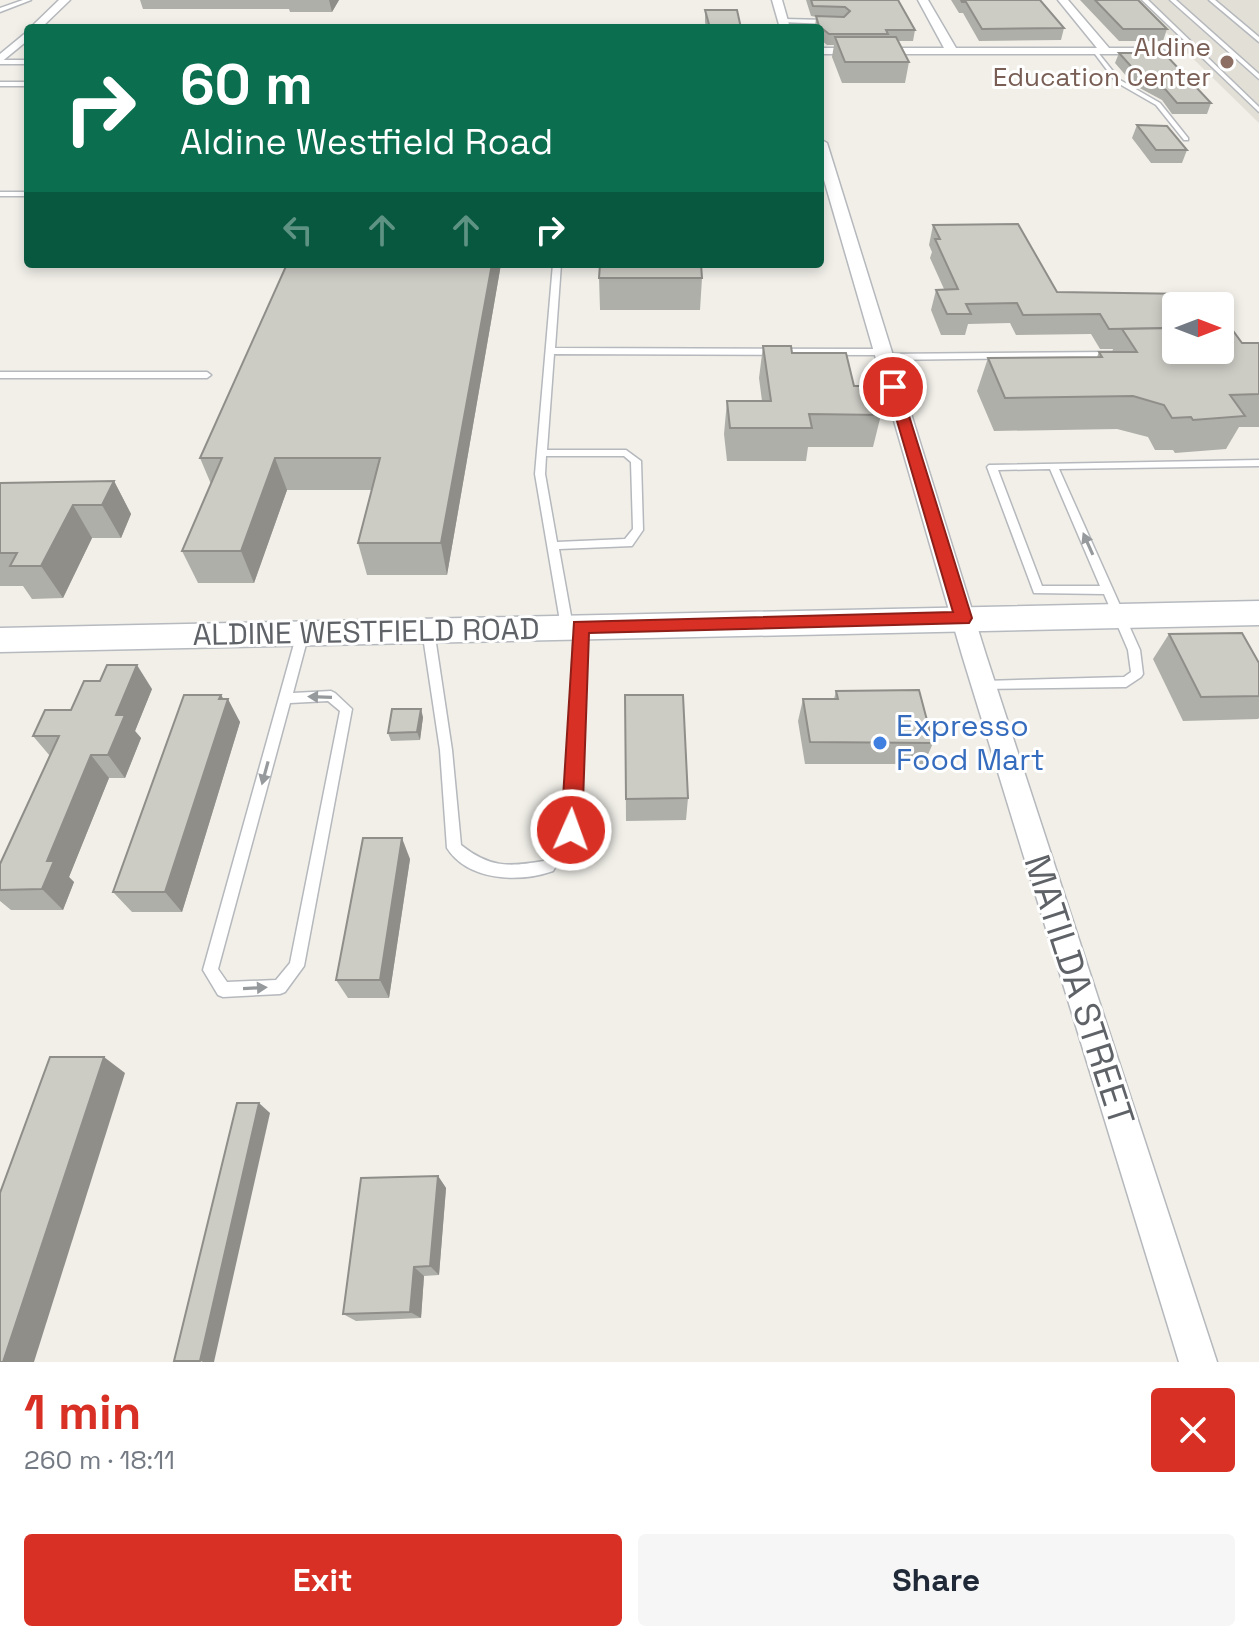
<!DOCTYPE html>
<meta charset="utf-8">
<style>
:root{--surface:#fff;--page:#f6f6f7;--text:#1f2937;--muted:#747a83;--accent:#d93025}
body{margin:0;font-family:"Space Grotesk",sans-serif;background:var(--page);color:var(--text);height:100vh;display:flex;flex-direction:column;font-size:30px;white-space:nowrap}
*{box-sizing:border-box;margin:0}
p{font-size:26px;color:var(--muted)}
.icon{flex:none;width:44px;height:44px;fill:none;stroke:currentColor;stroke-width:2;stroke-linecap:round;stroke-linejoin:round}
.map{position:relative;height:1362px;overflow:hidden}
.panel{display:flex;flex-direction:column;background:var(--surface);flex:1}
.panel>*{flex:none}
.banner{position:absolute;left:24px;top:24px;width:800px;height:244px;border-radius:8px;box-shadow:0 4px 12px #0003;background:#0b6e4f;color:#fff;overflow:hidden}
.needle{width:52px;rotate:90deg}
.fabs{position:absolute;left:1162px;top:292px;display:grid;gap:16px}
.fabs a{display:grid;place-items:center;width:72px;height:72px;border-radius:8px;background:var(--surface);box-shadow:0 4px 12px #0003;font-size:40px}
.pin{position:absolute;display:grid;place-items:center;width:68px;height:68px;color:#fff;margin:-34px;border:4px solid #fff;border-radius:50%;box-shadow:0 2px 8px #0007}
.me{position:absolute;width:88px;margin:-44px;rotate:2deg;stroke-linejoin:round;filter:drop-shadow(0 0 6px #0008)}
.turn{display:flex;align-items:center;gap:28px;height:168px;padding:0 24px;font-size:36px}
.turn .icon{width:104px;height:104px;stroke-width:2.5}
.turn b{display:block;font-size:56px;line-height:68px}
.lanes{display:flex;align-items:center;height:76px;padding:0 24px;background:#0003;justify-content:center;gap:40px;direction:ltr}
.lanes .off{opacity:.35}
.round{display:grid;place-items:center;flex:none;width:84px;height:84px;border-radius:8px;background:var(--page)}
.overview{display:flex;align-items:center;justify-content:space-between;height:136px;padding:0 24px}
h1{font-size:48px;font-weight:700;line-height:60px;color:var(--accent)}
.action{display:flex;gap:16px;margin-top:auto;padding:16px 24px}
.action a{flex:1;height:92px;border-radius:8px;background:var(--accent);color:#fff;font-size:32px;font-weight:700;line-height:92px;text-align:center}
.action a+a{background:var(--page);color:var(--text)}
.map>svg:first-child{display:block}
</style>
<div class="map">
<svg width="1259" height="1362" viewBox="0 0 1259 1362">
<rect width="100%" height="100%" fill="#f1efe8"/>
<polygon fill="#e1dfd6" points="1133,0 1259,0 1259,123"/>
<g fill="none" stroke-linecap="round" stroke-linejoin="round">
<defs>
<g id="service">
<polygon points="23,0 31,0 0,12 0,8"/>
<polygon points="1142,0 1148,0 1259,107 1259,112"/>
<polygon points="1170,0 1176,0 1259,74 1259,79"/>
<polygon points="1209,0 1215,0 1259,37 1259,42"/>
<polygon points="783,19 828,20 831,22 828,24 781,22"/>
<polygon points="1092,50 1096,50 1120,80 1160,103 1188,138 1188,140 1184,140 1156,105 1116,82"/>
<rect x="0" y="60" width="28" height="4"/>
<rect x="0" y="82" width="28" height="4"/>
<rect x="0" y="192" width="28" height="4"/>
<path d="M 553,264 L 561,264 L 555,348 L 883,349 L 887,352 L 883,355 L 554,354 L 547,450 L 626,450 L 641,461 L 643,530 L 632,546 L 559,549 L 573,627 L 567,631 L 561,627 L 535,474 ZM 546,456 L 624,456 L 631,462 L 633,529 L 625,539 L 557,542 L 545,474 Z"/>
<polygon points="1112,352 1115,353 1115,357 884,360 880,357 884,354"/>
<polygon points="0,372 207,372 211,375 207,378 0,378"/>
<path d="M 1259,460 L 1259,466 L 1059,469 L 1140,650 L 1143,674 L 1141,677 L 1126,687 L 980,689 L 978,686 L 980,683 L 984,681 L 1124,677 L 1131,672 L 1128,650 L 1104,594 L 1034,593 L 987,467 L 989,465 ZM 1050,469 L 1100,586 L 1042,586 L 998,470 Z"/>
<path d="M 580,623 L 586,627 L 578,830 L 553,871 C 519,883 468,881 447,848 L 440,750 L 422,630 L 428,626 L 434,630 L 452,750 L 461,845 C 490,868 508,867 544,861 L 564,829 L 574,627 Z"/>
<path d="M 303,629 L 309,633 L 293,693 L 331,691 L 335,693 L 352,709 L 304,966 L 285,992 L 280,994 L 223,997 L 218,995 L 203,970 L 297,633 ZM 328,701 L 340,711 L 290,963 L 276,980 L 227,982 L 218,969 L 290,703 Z"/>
</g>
<g id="minor">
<polygon points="59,0 70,0 41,28 30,28"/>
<polygon points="772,0 782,0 790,28 780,28"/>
<polygon points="918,0 928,0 956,48 1097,48 1058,0 1068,0 1109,48 1159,48 1165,51 1159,54 820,54 820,48 944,48"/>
<polygon points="28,31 28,40 0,63 0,54"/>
<polygon points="820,139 827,143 986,655 1217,1362 1179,1362 962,655 820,166"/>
</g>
<polygon id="secondary" points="1259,601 1259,625 0,652 0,628"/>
</defs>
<use href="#service" stroke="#b5b8bc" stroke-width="3"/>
<use href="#minor" stroke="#b5b8bc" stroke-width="3"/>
<use href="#secondary" stroke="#b6babf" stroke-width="3"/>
<use href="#service" fill="#fff" fill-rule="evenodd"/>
<use href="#minor" fill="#fff" fill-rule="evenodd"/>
<use href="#secondary" fill="#fff" fill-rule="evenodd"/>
</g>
<g fill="#afafa9">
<polygon points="140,0 339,0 332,12 290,12 289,9 143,9"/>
<polygon points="806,0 898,0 915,30 913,41 898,41 909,62 905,83 842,83 832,57 834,45 827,45 820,39 820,28 815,28 816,17 811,16"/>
<polygon points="951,0 1040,0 1064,28 1061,40 979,41 963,13 959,13"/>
<polygon points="1080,0 1138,0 1167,29 1163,41 1119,41"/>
<polygon points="705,10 741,28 706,28 705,22"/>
<polygon points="1119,53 1211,103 1207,114 1172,114 1162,100 1134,85 1115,63"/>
<polygon points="1137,125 1187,150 1182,163 1151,163 1132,138"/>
<polygon points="933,225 1057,292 1176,306 1242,343 1259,343 1259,427 1239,427 1226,449 1175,453 1173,450 1155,450 1148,437 1117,429 994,431 977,391 988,358 1097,357 1099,352 1112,352 1113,349 1100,349 1091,334 1016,335 1010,323 968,324 965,335 941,335 931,310 936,290 944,289 930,258 932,252 929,245"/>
<polygon points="287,264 501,264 447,575 367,575 358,543 372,490 287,490 254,583 198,583 182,551 211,484 200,458"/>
<polygon points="599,278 702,278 700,310 600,310"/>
<polygon points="763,346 792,353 854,386 881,415 873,447 808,447 806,461 727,461 724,434 727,401 762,401 759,378"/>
<polygon points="114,481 131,514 121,538 92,538 63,598 32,599 23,586 0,586 0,483"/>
<polygon points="1169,634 1259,663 1259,718 1258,719 1183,721 1153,659"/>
<polygon points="152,689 135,731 141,738 125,778 109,778 69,877 74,882 63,910 11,910 0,901 0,864 50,756 33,736 71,710"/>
<polygon points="836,691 933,743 924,764 805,764 798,721 803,699 834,699"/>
<polygon points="221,695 240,722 182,912 132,912 113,892"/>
<polygon points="625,695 688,798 686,820 626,821"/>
<polygon points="423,717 420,740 391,741 388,733"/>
<polygon points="410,859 389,998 348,998 336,980"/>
<polygon points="438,1176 446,1188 439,1275 424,1276 421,1318 356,1321 343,1314"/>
</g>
<g fill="#8f8e89">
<polygon points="329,0 339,0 332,12"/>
<polygon points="492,264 501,264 447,575 441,543"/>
<polygon points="275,458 287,490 254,583 241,551"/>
<polygon points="114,481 131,514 121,538 102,505"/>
<polygon points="73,505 92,538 63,598 41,566"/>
<polygon points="137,665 152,689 135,731 141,738 125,778 108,755 116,715"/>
<polygon points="221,695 226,705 228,699 240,722 182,912 165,892"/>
<polygon points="421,709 423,717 420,740 417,732"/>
<polygon points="91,755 109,778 69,877 74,882 63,910 42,889 47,861"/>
<polygon points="402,838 410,859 389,998 380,980"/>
<polygon points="104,1057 125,1073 34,1362 3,1362"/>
<polygon points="259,1103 270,1113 214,1362 203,1362 200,1361"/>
<polygon points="438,1176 446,1188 439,1275 430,1266"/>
<polygon points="414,1267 424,1276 421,1318 410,1312"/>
</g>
<g fill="#cccbc4" stroke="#8f8e89" stroke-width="2">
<polygon points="811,0 898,0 915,30 886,30 888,34 829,34 819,26 816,16 844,17 850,11 845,7 813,6"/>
<polygon points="961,0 1040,0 1064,28 982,29 966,2 962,2"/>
<polygon points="1095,0 1138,0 1167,29 1123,29"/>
<polygon points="705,10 737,10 741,28 710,28"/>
<polygon points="835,37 896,37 909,62 845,62"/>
<polygon points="1119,53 1164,53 1211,103 1177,103 1166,90 1138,74"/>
<polygon points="1137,125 1167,126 1187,150 1156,150"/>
<polygon points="1018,224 1057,292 1190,294 1199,306 1176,306 1176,328 1109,329 1100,314 1023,315 1017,303 966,304 971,314 947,314 936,290 958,289 935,239 940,239 933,225"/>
<polygon points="287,264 492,264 441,543 358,543 380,458 275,458 241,551 182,551 222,458 200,458"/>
<polygon points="600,264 701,264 702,278 599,278"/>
<polygon points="1176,328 1176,350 1220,350 1220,328 1231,328 1242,343 1259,343 1259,394 1230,395 1245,416 1193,420 1191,417 1172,418 1164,405 1133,396 1005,398 988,358 1102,357 1099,352 1137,352 1122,329"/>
<polygon points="763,346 791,346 792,353 846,353 854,386 874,386 881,415 809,414 812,428 730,428 727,401 771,401"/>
<polygon points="114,481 102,505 73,505 41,566 10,566 17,553 0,553 0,483"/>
<polygon points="1242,633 1259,663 1259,696 1201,697 1169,634"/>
<polygon points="107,665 137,665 116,715 125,715 108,755 91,755 47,861 54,861 42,889 0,890 0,864 59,736 33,736 45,710 71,710 84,681 100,681"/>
<polygon points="919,690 933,743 810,742 803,699 838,699 836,691"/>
<polygon points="184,695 221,695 219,699 228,699 165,892 113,892"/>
<polygon points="625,695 683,695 688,798 626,799"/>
<polygon points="392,709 421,709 417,732 388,733"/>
<polygon points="363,838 402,838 380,980 336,980"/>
<polygon points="50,1057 104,1057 3,1362 0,1362 0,1193"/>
<polygon points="237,1103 259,1103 200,1361 174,1361"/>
<polygon points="438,1176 430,1266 414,1267 410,1312 343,1314 361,1178"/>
</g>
<defs><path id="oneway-solid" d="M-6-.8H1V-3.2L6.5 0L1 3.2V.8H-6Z" transform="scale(2)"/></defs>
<g fill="#979a9d">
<use href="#oneway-solid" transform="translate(1088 544) rotate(-114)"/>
<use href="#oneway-solid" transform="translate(320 697) rotate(-178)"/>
<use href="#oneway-solid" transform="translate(265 773) rotate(105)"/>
<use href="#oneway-solid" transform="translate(255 988) rotate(-3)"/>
</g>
<polygon fill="#d93025" stroke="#8d1f18" stroke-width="2" points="893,383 900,387 972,618 969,623 589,633 582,830 579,836 571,839 564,836 561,830 574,622 953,612 887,387"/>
<circle fill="#8d6e63" stroke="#fff" stroke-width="3" cx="1227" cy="62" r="8"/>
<circle fill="#3f7fe0" stroke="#fff" stroke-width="3" cx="880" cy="743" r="8"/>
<g text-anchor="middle" stroke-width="6" stroke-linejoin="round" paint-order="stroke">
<g font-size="26" fill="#785e54" stroke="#fff" text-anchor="end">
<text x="1211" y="56">Aldine<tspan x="1211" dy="30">Education Center</tspan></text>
</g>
<g font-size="30" fill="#5f6368" stroke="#fff">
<text transform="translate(366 632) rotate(-1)" y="10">ALDINE WESTFIELD ROAD</text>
</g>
<g font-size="30" fill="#366cbe" stroke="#fff" text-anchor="start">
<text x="896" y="736">Expresso<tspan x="896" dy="34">Food Mart</tspan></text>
</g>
<g font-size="36" fill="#5f6368" stroke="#fff">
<text transform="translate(1080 990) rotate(72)" y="13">MATILDA STREET</text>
</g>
</g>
</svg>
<div class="fabs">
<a><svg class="needle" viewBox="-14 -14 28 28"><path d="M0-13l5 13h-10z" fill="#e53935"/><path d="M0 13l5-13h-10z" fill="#747a83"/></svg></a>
</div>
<div class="pin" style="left:893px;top:387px;background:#d93025"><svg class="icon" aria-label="arrive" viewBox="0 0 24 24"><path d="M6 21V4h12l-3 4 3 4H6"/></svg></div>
<svg class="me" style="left:571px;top:830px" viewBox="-20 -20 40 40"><circle r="17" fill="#d93025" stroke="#fff" stroke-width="3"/><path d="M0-11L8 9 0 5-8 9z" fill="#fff"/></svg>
<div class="banner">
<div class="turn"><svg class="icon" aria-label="right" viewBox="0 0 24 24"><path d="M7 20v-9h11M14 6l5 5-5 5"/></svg><div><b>60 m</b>Aldine Westfield Road</div></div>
<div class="lanes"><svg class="icon off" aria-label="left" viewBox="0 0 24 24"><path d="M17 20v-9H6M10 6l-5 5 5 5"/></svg><svg class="icon off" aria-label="ahead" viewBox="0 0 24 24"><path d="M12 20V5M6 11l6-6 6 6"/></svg><svg class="icon off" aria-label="ahead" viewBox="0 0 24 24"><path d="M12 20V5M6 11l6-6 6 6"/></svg><svg class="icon" aria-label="right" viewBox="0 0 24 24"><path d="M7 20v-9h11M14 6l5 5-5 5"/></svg></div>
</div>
</div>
<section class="panel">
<div class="overview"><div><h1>1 min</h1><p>260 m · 18:11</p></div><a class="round" style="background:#d93025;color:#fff"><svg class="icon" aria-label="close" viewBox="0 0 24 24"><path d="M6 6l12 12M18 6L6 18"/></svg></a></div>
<div class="action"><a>Exit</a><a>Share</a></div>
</section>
